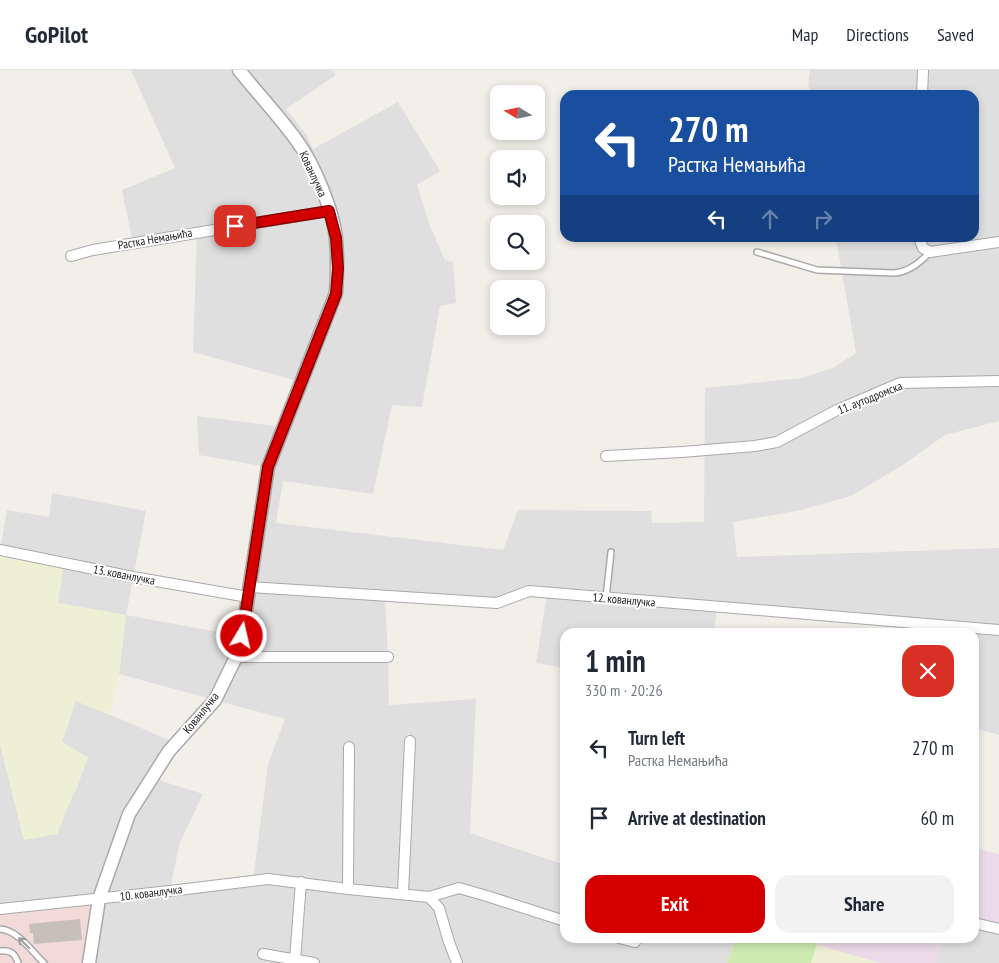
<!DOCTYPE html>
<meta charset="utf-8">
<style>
:root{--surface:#fff;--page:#f2f2f3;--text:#1f2937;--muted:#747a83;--line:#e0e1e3;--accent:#d40000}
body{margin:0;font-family:"PT Sans Narrow",sans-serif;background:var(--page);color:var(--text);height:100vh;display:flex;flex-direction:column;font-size:19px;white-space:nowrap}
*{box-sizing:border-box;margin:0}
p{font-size:16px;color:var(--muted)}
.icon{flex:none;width:28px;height:28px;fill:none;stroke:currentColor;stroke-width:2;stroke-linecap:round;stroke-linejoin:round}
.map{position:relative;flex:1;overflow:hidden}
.drawer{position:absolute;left:560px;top:558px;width:419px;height:315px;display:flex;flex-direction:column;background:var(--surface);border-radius:15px;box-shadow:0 2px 8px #0003}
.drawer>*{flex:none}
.top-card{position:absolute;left:560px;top:20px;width:419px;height:152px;border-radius:15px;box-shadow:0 2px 8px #0003;background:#1a4fa0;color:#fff;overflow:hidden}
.needle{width:32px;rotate:280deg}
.tools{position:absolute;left:490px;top:15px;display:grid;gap:10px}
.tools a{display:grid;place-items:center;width:55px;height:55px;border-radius:10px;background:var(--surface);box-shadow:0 2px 8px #0003;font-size:25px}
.pin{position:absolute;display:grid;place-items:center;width:42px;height:42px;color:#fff;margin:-21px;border-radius:10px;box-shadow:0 2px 8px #0006}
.me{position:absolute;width:55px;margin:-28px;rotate:9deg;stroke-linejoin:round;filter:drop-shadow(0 0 4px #0008)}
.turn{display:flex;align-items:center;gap:18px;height:105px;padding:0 25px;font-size:22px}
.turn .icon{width:65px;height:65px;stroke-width:2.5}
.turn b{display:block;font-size:35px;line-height:42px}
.lanes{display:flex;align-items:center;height:48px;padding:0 25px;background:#0003;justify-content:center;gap:25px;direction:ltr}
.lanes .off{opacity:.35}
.round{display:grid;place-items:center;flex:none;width:52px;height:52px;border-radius:15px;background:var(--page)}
.summary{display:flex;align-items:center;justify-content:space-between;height:85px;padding:0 25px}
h1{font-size:30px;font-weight:700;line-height:38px}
.action{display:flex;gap:10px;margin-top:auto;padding:10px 25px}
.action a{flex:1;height:58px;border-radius:15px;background:var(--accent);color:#fff;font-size:20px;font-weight:700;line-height:58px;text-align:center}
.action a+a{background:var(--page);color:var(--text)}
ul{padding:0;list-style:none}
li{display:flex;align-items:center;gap:15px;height:70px;padding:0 25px}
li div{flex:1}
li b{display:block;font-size:19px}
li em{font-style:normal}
header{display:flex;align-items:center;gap:30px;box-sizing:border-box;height:70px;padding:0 25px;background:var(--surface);border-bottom:1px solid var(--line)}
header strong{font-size:24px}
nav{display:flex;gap:28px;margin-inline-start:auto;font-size:18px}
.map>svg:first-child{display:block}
</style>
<header>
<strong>GoPilot</strong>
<nav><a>Map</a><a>Directions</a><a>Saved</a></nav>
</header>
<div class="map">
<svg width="999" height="893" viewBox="0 0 999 893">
<rect width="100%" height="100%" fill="#f2efe9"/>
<g fill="#e0dfdf">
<polygon points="131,0 332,0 336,5 286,39 306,64 313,79 398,32 440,101 417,115 430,156 445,190 453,192 456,233 440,236 422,337 392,335 373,424 283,411 276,453 503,480 518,440 651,441 652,453 704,452 705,318 802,308 833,298 856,283 836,168 974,168 974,25 811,25 808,14 810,0 999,0 999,351 945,365 903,395 851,426 801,440 733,452 737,487 999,478 999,665 974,658 974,562 955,562 956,557 717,538 714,562 565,562 565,598 536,593 547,524 497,533 385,526 388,587 389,635 476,629 470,763 565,795 565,868 736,868 727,893 89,893 0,839 0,674 24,770 75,722 88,688 62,672 76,630 176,673 152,708 203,724 179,775 170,821 253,810 268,694 285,649 119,604 126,545 58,533 0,480 7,440 49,447 52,423 146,441 126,545 240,566 268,397 199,385 197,346 285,357 301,312 193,282 197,162 133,173 122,120 175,98"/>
<polygon points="974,853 999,859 999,893 936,893 943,868 974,868"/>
</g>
<polygon fill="#f2dad9" points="99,829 89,893 0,893 0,839"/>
<g fill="#ebdbe8">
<polygon points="974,778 999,784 999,859 974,853"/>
<polygon points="819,868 943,868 936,893 880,893 817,875"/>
</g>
<g fill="#eef0d5">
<polygon points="0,480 64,493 58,533 126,545 119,604 110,645 76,631 62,672 88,688 57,764 24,770 0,674"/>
<polygon points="817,875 880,893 811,893"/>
</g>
<polygon fill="#cdebb0" points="736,868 819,868 811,893 727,893"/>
<polygon fill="#c7bfb8" points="80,849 82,870 34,874 33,863 30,863 29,854"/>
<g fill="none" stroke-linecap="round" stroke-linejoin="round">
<defs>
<g id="service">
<path d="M 757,182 L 817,200 L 894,203 C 909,202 920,193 930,182"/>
<polyline points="606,528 611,482"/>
<path d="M 0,859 C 18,860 32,882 44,893"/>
<path d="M 0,881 C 10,880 15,883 18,893"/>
</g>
<g id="minor">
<polyline points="922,25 923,0"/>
<polyline points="919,168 923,178 930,182 999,172"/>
<polyline points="71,186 93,180 329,141"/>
<polyline points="606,386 682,382 755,376 777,372 837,340 900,313 999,311"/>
<polyline points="0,480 133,507 248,527"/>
<polyline points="250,517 497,533 529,521 999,560"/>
<polyline points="236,587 388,587"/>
<polyline points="348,819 349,677"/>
<polyline points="403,823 410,671"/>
<polyline points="429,827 459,818 490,827 565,851"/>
<polyline points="0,839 170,821 268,809 348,819 429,827 439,838 449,872 457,893"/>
<polyline points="974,853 999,859"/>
<polyline points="619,868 635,872"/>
<polyline points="263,884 314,893"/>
<polyline points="295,890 301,812"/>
</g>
<path id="tertiary" d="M 89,893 L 99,829 L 129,744 L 169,681 L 215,630 L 236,587 L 242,566 L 268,397 L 336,223 C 337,206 338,188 336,170 C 334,142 314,94 297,71 C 279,46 258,24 239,0"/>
</defs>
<use href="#service" stroke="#a9a9a9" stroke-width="8"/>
<use href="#minor" stroke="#a9a9a9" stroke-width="12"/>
<use href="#tertiary" stroke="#a9a9a9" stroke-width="15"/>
<use href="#service" stroke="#fff" stroke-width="5"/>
<use href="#minor" stroke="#fff" stroke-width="10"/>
<use href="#tertiary" stroke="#fff" stroke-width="12"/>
</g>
<defs><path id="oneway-shaft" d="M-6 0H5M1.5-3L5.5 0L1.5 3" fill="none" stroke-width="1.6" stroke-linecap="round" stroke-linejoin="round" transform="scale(1.25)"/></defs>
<use stroke="#9c9c9c" href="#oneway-shaft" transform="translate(24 873) rotate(-135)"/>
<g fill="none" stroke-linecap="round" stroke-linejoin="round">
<defs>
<polyline id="route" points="235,156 329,141 336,168 338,198 336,224 268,397 242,566"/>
</defs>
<use href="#route" stroke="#8a0000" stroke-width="12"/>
<use href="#route" stroke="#d40000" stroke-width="9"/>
</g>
<g text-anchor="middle" stroke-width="4" stroke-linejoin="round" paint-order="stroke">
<g font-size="12" fill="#222" stroke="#fff">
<text transform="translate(313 104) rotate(65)" y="4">Кованлучка</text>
<text transform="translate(155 169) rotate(-10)" y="4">Растка Немањића</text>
<text transform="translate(870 328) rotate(-22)" y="4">11. аутодромска</text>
<text transform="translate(124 505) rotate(11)" y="4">13. кованлучка</text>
<text transform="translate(624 530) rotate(5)" y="4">12. кованлучка</text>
<text transform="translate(201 643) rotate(-51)" y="4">Кованлучка</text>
<text transform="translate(151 823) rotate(-7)" y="4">10. кованлучка</text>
</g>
</g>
</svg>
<div class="tools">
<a><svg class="needle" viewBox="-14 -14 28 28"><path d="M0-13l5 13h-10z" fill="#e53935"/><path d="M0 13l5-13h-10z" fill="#747a83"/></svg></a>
<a><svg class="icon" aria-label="sound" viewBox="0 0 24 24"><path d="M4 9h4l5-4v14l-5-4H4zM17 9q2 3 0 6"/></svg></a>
<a><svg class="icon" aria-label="search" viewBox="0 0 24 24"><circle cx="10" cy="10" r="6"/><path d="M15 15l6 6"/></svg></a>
<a><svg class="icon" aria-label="layers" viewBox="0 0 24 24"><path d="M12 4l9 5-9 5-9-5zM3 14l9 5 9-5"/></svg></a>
</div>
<div class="pin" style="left:235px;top:156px;background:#d93025"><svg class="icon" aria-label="arrive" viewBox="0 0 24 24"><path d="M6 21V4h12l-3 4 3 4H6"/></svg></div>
<svg class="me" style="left:242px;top:566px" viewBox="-20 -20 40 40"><circle r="17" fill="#d40000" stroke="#fff" stroke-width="3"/><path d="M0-11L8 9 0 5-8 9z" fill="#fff"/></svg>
<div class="top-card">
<div class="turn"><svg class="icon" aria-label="left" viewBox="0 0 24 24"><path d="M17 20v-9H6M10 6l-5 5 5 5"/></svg><div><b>270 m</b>Растка Немањића</div></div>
<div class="lanes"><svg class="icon" aria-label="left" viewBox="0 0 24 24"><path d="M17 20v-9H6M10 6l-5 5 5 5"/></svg><svg class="icon off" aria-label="ahead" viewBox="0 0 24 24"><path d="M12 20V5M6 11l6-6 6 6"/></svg><svg class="icon off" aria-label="right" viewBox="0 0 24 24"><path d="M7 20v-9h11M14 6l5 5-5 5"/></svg></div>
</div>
<section class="drawer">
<div class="summary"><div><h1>1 min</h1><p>330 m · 20:26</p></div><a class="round" style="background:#d93025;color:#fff"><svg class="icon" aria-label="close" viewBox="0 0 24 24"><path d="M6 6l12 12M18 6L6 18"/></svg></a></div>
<ul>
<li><svg class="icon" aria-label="left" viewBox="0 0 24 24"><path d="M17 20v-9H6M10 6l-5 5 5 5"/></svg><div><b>Turn left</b><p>Растка Немањића</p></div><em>270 m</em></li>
<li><svg class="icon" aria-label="arrive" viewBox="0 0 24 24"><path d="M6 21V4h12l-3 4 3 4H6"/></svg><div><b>Arrive at destination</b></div><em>60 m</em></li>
</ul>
<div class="action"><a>Exit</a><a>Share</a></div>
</section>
</div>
